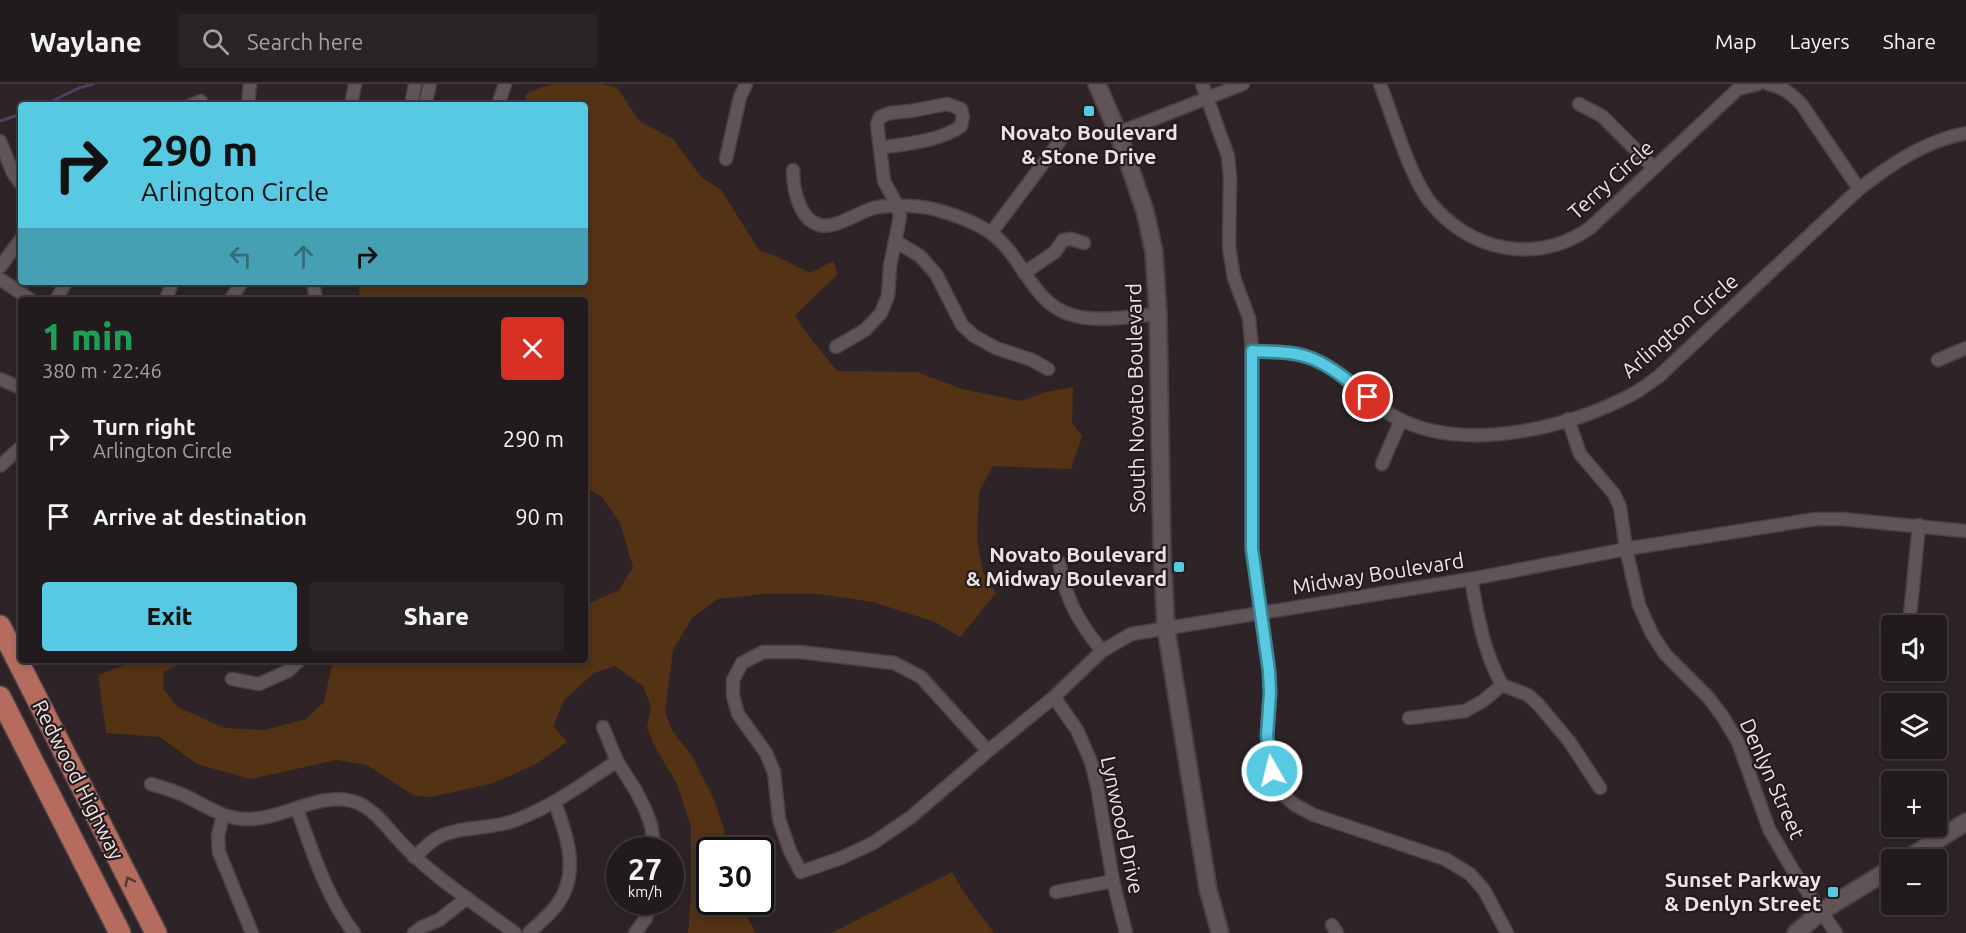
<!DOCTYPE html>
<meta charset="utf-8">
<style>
:root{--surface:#221b1d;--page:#2a2426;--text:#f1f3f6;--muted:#a2a1a4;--line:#3f393b;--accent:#57c9e2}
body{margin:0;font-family:Ubuntu,sans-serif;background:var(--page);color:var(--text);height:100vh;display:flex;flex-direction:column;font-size:22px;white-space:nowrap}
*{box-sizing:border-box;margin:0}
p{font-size:20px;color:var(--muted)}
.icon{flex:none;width:33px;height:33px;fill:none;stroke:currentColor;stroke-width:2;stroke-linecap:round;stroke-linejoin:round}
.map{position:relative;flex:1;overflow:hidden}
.panel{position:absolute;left:18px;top:213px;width:570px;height:366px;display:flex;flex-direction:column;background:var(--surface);border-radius:6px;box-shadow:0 3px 9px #0003,0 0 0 2px var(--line)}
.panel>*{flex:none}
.hud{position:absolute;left:18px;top:18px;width:570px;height:183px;border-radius:6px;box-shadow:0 3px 9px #0003,0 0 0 2px var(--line);background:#57c9e2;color:#111;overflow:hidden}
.tools{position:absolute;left:1881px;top:531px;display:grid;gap:12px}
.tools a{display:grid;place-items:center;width:66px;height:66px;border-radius:6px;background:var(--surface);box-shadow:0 3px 9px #0003,0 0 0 2px var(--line);font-size:30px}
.speed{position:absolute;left:606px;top:753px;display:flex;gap:12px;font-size:30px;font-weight:700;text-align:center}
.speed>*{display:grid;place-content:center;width:78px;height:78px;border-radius:50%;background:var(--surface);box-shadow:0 3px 9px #0003,0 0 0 2px var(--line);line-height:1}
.speed small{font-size:15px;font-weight:400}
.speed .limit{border:3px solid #111;border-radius:9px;background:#fff;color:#111}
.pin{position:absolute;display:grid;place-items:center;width:51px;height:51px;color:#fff;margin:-26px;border:3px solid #fff;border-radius:50%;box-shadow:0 2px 6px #0007}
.me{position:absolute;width:66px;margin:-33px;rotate:352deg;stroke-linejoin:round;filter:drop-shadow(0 0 4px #0008)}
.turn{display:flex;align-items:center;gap:21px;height:126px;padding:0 24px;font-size:27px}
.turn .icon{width:78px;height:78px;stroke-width:2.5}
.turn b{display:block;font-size:42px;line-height:51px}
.lanes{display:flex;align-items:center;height:57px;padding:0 24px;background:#0003;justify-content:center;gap:30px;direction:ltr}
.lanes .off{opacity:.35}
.round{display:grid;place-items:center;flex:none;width:63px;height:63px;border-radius:6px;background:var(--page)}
.head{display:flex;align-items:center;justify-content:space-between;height:102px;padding:0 24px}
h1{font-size:36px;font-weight:800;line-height:45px;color:#1e9e55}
.action{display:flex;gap:12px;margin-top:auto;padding:12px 24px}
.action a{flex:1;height:69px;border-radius:6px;background:var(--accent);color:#111;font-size:24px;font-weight:800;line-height:69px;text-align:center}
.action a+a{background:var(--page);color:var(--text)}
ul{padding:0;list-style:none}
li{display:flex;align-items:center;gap:18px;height:78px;padding:0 24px}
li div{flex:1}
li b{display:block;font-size:22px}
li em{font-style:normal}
header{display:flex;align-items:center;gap:36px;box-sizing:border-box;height:84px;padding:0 30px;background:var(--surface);border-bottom:2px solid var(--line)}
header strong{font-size:28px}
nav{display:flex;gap:33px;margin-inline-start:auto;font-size:21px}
.search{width:420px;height:54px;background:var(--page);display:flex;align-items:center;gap:15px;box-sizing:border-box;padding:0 21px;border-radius:6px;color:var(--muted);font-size:22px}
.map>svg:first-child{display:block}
</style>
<header>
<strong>Waylane</strong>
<div class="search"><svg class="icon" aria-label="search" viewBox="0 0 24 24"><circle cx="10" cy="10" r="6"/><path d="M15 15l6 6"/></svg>Search here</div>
<nav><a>Map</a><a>Layers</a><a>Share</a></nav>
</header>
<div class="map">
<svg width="1966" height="849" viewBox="0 0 1966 849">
<rect width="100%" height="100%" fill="#2e2427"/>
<g fill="#543214">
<polygon points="554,0 600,0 617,3 639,37 673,55 701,93 721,106 759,166 778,173 810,189 833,177 838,190 795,231 805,247 837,287 917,288 962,305 1021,317 1046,308 1073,303 1072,339 1082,352 1071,385 993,382 979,408 977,455 983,488 996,509 960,553 935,538 873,518 819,510 764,510 718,515 692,534 673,566 665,629 673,648 692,672 713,713 724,745 721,766 710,766 710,818 738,818 756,849 688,849 691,814 691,743 677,700 654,661 647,644 651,622 643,602 615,582 594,589 565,615 553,642 567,658 536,680 494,699 431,713 413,711 367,681 337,676 250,695 197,680 160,653 106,649 98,591 137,576 188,576 164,588 163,605 178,623 224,644 264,646 306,635 324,618 333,576 585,576 585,521 619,506 633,483 620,439 602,413 585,403 585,216 360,216 358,198 585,198 585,21 524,21 526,10 542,3"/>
<polygon points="952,788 962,806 994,849 831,849"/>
</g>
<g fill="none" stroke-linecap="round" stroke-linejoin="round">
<g stroke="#503e69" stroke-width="3">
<polyline points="44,21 79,4 93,0"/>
<polyline points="0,37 21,30"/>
</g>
<defs>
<g id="street">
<polyline points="1202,0 1228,72 1230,93 1229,163 1234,194 1249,234 1252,267 1252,465 1269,587 1270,609 1267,652 1272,686 1277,703 1282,710 1295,721 1314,731 1445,775 1470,790 1484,806 1507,849"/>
<path d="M 1380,0 C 1393,33 1409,91 1430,118 C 1471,168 1536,181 1590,144 L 1738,5 L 1758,0"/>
<path d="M 1768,0 C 1783,3 1792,10 1802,21 L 1859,105"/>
<path d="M 947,20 L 961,25 L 963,33 L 961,42 C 941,57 904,60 880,64 L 877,40 L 880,33 L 890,29 L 911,27 Z"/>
<polyline points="1579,20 1602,32 1653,83"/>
<polyline points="191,21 201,17"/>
<polyline points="248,21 250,0"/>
<polyline points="351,21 355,0"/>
<polyline points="411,21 415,0"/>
<polyline points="425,21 430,0"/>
<polyline points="498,21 505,0"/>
<polyline points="1118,49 1243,0"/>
<polyline points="0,57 13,89 21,100"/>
<polyline points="726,75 740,13 746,0"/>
<path d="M 793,86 C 793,107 801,147 831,141 C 847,138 862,126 878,123 C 894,121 921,121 937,126 C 955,131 975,138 991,149 C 1023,172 1032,220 1072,231 C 1099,239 1131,232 1158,230"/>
<polyline points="991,149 1060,57"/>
<polyline points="895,157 920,172 936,190 962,241 974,252 996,264 1032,276 1048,285"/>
<polyline points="0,183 21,155"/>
<polyline points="1024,189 1055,168 1063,156 1071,155 1084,159"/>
<polyline points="0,195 31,216"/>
<polyline points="313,198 316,216"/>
<polyline points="56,216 66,198"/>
<polyline points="166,216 171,201"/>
<polyline points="230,216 242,198"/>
<polyline points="836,263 865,246 881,229 888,212 890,182 900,133 898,123 884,97 880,64"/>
<path d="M 1252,267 C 1272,268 1293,267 1311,274 C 1346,286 1368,321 1401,336 C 1468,368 1568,344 1631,311 C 1641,306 1649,299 1658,293 L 1859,105 C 1891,80 1925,57 1966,49"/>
<polyline points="1938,276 1966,264"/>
<polyline points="0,295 21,304"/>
<polyline points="1568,335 1580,370 1614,410 1620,423 1626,465 1639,521 1652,550 1665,570 1708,613 1723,633 1738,658 1769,745 1794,788 1836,849"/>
<polyline points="1382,380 1401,336"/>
<polyline points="0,382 21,363"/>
<path d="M 1059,478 C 1066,516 1078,537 1102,567"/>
<path d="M 1471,495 C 1478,533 1483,566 1502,601 L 1528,611 L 1538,620 L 1569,657 L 1600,704"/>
<polyline points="1909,542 1919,441"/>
<polyline points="232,595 259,600 288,587 300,576"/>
<polyline points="1054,613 1077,646 1091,678 1097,702 1113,797 1126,849"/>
<polyline points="1409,634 1465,627 1483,617 1502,601"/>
<polyline points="603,643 617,677 636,707 645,725 651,741 655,766"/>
<polyline points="988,667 921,593 894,579 800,568 763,568 742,579 733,596 733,612 738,630 766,669 774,688 779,735 790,767 801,788 841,774 873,759 911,733 988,667 1054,613 1102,567 1131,550 1471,495 1626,465 1816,435 1842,435 1966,447"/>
<path d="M 151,700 C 161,703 171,706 181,710 C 202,719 221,734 244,735 C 281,737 317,708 352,717 C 369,721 383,738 394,751 C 428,790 473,818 515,849"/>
<path d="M 297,725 C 313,769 326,812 354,849"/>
<polyline points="223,731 218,752 219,768 252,849"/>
<path d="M 414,773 C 422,767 430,757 439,753 C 462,741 492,746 516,736 C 553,722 584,699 617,677"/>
<polyline points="1056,808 1113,797"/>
<polyline points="1332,841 1337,849"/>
<polyline points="414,849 422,843 439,836 467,814"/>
<path d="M 529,849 C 538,840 548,832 556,822 C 581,790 567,752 555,719"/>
<polyline points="635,849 646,834 651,818"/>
</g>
<g id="secondary">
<polyline points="1097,0 1118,49 1145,127 1154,168 1158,230 1162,467 1166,544 1208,805 1220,849"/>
<polyline points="1905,776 1966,738"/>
<polyline points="1796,849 1822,827 1892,784"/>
</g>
<g id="highway">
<polyline points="0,542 156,849"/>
<polyline points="0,613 120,849"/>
</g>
</defs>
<use href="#street" stroke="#494143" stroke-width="15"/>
<use href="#secondary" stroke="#494143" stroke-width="20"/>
<use href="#highway" stroke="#494143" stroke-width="24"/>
<use href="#street" stroke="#605457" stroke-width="12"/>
<use href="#secondary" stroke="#605457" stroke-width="16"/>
<use href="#highway" stroke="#b56b5e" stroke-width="21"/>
</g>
<defs><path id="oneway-chevron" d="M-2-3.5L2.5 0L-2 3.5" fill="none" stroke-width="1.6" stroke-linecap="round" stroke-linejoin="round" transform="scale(1.5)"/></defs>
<use stroke="#573734" href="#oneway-chevron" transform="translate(129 797) rotate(-117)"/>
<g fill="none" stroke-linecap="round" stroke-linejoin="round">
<defs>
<path id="route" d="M 1272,687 L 1267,652 L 1270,609 L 1269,587 L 1252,465 L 1252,267 C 1272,268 1295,267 1313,275 C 1334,284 1351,299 1368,313"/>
</defs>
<use href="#route" stroke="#398393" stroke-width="15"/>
<use href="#route" stroke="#57c9e2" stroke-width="10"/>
</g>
<g fill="#57c9e2" stroke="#251b1d" stroke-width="2">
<rect x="1083" y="21" width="12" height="12" rx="3"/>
<rect x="1173" y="477" width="12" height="12" rx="3"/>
<rect x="1827" y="802" width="12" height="12" rx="3"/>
</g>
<g text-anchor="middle" stroke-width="4.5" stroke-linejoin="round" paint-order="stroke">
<g font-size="21" font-weight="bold" fill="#ebe4e6" stroke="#251b1d" text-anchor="end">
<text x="1089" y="56" text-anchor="middle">Novato Boulevard<tspan x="1089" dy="24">&amp; Stone Drive</tspan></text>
<text x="1167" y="478">Novato Boulevard<tspan x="1167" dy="24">&amp; Midway Boulevard</tspan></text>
<text x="1821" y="803">Sunset Parkway<tspan x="1821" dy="24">&amp; Denlyn Street</tspan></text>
</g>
<g font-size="21" fill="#ebe4e6" stroke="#251b1d">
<text transform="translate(1611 96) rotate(-42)" y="7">Terry Circle</text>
<text transform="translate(1680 242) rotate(-41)" y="7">Arlington Circle</text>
<text transform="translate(1136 314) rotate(-91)" y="7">South Novato Boulevard</text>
<text transform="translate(1378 490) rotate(-9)" y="7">Midway Boulevard</text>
<text transform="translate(1772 695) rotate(66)" y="7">Denlyn Street</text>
<text transform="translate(78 696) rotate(63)" y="7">Redwood Highway</text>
<text transform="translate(1122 741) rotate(78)" y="7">Lynwood Drive</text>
</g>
</g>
</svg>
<div class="tools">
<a><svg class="icon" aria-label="sound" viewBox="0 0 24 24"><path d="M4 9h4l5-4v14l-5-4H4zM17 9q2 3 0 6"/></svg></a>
<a><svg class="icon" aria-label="layers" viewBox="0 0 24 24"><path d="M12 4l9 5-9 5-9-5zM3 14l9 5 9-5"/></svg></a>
<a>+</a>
<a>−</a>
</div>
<div class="speed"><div>27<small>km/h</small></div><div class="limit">30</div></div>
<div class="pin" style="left:1368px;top:313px;background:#d93025"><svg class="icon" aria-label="arrive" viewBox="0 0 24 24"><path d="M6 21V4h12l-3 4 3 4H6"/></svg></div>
<svg class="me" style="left:1272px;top:687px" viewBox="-20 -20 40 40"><circle r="17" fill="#57c9e2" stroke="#fff" stroke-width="3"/><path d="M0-11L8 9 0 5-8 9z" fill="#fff"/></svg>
<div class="hud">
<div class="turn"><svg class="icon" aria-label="right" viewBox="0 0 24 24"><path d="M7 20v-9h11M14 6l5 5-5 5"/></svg><div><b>290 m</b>Arlington Circle</div></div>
<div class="lanes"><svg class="icon off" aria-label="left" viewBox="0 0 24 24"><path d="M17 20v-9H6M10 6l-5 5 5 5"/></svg><svg class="icon off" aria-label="ahead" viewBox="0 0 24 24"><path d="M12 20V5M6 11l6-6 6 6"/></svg><svg class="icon" aria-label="right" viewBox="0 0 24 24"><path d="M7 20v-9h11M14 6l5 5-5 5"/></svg></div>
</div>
<section class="panel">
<div class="head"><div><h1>1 min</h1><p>380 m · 22:46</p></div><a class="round" style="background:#d93025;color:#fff"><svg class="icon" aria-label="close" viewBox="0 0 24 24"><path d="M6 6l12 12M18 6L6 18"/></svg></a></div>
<ul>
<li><svg class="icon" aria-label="right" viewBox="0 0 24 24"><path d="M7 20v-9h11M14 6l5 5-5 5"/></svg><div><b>Turn right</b><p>Arlington Circle</p></div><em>290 m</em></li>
<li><svg class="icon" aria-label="arrive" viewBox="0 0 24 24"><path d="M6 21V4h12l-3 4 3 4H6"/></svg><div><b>Arrive at destination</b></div><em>90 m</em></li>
</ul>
<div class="action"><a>Exit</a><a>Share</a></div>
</section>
</div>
